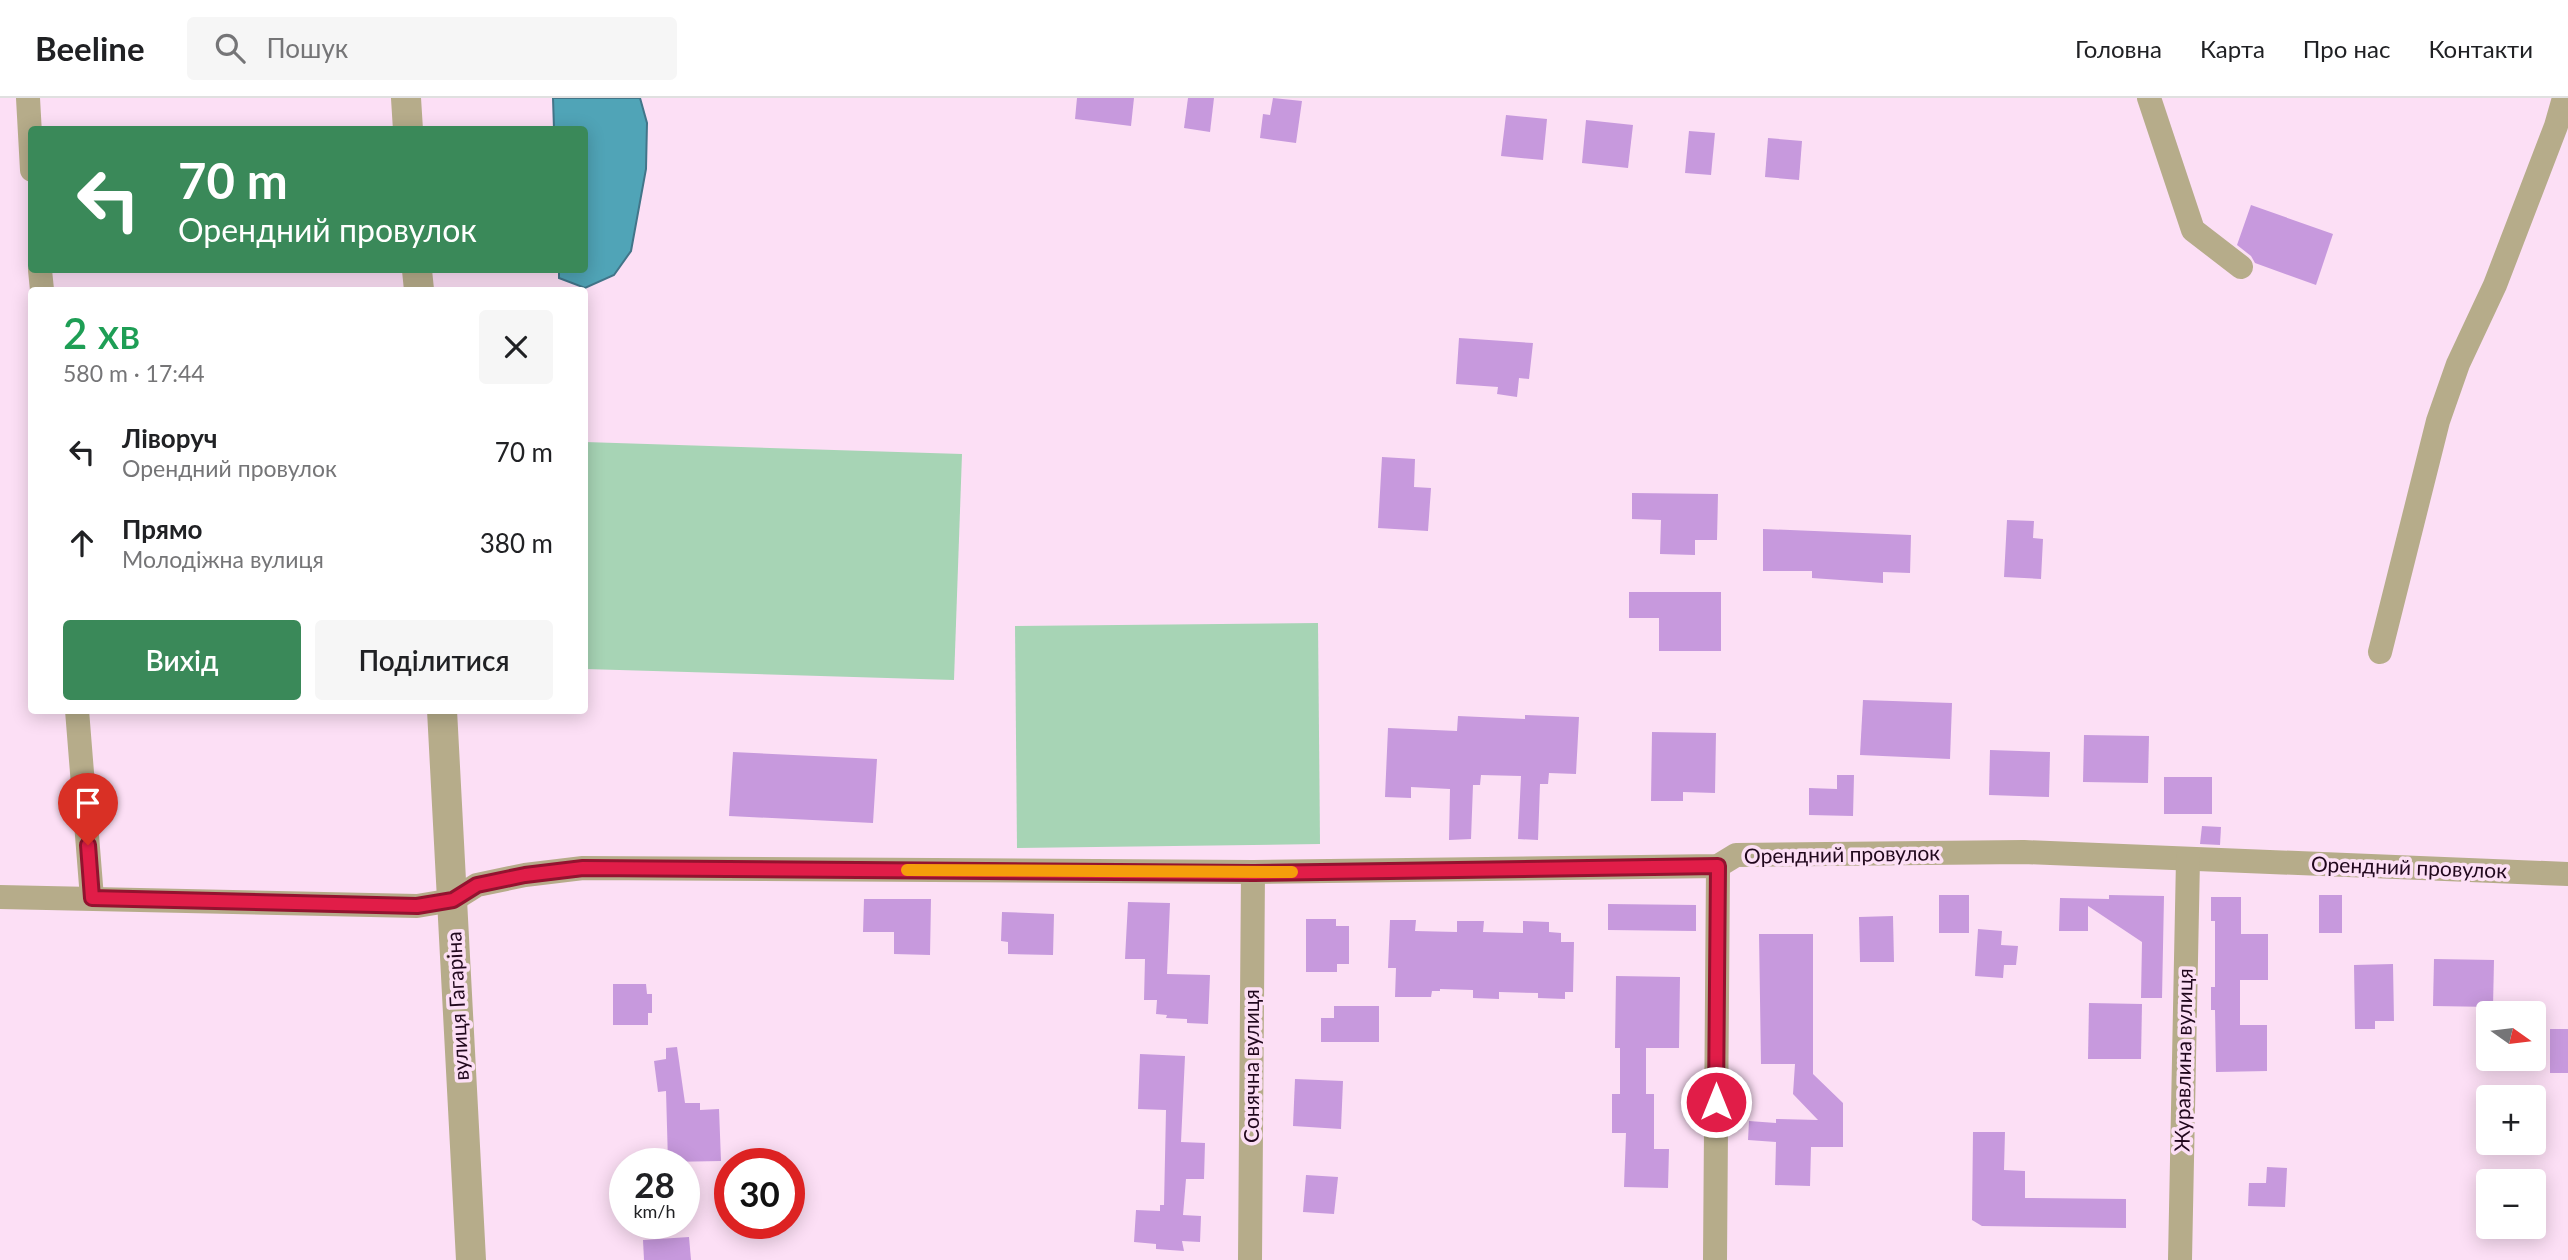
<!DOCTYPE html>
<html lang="uk">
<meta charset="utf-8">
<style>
:root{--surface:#fff;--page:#f6f6f6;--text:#202124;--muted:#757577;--line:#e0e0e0;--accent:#3a8959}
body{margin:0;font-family:Lato,sans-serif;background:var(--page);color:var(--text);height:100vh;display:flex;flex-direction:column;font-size:26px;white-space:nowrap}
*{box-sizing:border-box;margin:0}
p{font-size:23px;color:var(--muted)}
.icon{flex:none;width:38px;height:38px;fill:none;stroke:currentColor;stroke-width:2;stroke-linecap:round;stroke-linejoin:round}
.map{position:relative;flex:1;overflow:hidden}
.details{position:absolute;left:28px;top:189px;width:560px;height:427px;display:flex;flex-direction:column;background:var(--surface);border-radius:7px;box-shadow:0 4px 18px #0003}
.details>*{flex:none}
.top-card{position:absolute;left:28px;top:28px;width:560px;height:147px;border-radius:7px;box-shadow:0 4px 18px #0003;background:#3a8959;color:#fff;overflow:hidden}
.needle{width:46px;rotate:104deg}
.tools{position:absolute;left:2476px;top:903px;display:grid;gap:14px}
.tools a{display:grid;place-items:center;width:70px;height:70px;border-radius:7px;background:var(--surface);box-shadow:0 4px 18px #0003;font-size:35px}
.speed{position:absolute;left:609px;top:1050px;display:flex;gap:14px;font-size:35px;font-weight:700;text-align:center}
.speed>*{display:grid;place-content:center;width:91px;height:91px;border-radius:50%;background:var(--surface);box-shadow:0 4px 18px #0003;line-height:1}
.speed small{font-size:18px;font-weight:400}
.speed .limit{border:10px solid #d22;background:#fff;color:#111}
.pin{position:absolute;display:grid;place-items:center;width:60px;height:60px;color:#fff;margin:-72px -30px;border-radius:50% 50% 50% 0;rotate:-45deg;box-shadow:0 0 7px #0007}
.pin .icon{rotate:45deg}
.me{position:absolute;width:77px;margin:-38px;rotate:0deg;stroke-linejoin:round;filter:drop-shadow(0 0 5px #0008)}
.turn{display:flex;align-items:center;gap:24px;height:147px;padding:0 35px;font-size:32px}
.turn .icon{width:91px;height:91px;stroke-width:2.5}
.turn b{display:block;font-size:49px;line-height:60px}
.round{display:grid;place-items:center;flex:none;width:74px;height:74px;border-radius:7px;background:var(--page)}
.overview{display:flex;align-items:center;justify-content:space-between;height:119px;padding:0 35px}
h1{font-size:42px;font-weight:600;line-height:52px;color:#1e9e55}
.primary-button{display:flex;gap:14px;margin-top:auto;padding:14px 35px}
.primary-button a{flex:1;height:80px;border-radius:7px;background:var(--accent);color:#fff;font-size:28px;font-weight:600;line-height:80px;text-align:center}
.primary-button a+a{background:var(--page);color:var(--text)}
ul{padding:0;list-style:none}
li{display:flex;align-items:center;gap:21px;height:91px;padding:0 35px}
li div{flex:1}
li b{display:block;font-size:26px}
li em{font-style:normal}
header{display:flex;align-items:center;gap:42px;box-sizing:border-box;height:98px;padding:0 35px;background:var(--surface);border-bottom:2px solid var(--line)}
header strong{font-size:33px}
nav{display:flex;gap:38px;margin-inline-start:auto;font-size:24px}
.search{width:490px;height:63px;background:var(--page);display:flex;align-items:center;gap:18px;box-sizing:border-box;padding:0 24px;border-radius:7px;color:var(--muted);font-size:26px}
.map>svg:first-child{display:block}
</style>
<header>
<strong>Beeline</strong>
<div class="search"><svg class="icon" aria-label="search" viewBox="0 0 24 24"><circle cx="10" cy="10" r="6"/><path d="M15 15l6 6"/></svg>Пошук</div>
<nav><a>Головна</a><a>Карта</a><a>Про нас</a><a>Контакти</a></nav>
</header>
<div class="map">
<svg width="2568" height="1162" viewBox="0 0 2568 1162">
<rect width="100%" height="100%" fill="#fcdff5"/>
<g fill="#a7d4b5">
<polygon points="585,344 962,356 954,582 585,571"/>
<polygon points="1318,525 1320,746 1017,750 1015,528"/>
</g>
<polygon fill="#50a4b7" stroke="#427589" stroke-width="2" points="553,0 640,0 647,25 646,71 631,153 614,177 585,190 559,180 559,172 584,172 584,32 554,31"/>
<g fill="#c799dd">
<polygon points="1077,0 1134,0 1131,28 1075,21"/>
<polygon points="1188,0 1214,0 1210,34 1184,30"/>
<polygon points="1273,0 1302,3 1296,45 1260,40 1263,16 1270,17"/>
<polygon points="1506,17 1547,21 1543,62 1501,58"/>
<polygon points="1586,22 1633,27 1628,70 1582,65"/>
<polygon points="1689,33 1715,35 1711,77 1685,75"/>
<polygon points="1768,40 1802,43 1799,82 1765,79"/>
<polygon points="2251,107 2333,136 2316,187 2255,165 2251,158 2237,147"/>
<polygon points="1459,240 1533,245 1529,281 1519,280 1517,299 1497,296 1498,289 1456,286"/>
<polygon points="1382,359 1415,361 1414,389 1431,390 1428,433 1378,430"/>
<polygon points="1632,395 1718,396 1717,442 1695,442 1695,457 1660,456 1661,422 1632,421"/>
<polygon points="2007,422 2034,423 2033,440 2043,441 2041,481 2004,479"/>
<polygon points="1763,431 1911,437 1910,475 1883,474 1883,485 1812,480 1812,473 1763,473"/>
<polygon points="1629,494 1721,494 1721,553 1659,553 1659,520 1629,520"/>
<polygon points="1863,602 1952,605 1950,661 1860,657"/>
<polygon points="1525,617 1579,619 1576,676 1549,675 1548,686 1540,686 1538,742 1518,741 1521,678 1481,677 1480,687 1473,687 1471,741 1449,742 1450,691 1411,689 1411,700 1385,699 1388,630 1457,633 1458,618 1525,621"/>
<polygon points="1652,634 1716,635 1715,695 1683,694 1683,703 1651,703"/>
<polygon points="2084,637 2149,638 2148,685 2083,684"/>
<polygon points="1990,652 2050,654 2049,699 1989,697"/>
<polygon points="733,654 877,661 873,725 729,718"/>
<polygon points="1837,677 1854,677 1853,718 1809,717 1809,690 1837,691"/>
<rect x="2164" y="679" width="48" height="37"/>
<polygon points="2202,728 2221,729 2220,747 2200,746"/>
<rect x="1939" y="797" width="30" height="38"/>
<polygon points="2109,797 2164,798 2162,900 2141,900 2142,844 2088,808 2088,833 2059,833 2060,800 2109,801"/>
<rect x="2319" y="797" width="23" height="38"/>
<polygon points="2211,799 2241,799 2241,836 2268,836 2268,882 2240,882 2240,927 2267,927 2267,973 2216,974 2215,912 2211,912 2211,889 2215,889 2215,823 2211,823"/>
<polygon points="864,801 931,801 930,857 894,856 894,834 863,834"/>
<polygon points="1128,804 1170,805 1167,876 1210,877 1208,926 1187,925 1187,921 1166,920 1167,917 1156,916 1157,902 1144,902 1145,861 1125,861"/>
<polygon points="1608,806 1696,807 1696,833 1608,832"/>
<polygon points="1002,814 1054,816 1053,857 1008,856 1008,844 1001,843"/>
<polygon points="1893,818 1894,864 1860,864 1859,819"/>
<polygon points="1306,821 1336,821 1336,828 1349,828 1349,866 1337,866 1337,874 1306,874"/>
<polygon points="1390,822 1416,822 1415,833 1457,834 1457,823 1484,823 1483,834 1523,835 1523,823 1549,824 1549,834 1561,835 1561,844 1574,844 1573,894 1565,894 1565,901 1538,900 1538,895 1499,894 1499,901 1473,900 1473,892 1440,891 1440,893 1432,893 1431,899 1395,899 1396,870 1388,870"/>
<polygon points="1978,831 2002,833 2001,847 2018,848 2016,867 2004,867 2003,880 1975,878"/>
<polygon points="1759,836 1813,836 1813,976 1843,1005 1843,1049 1811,1049 1810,1088 1775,1087 1776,1044 1748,1042 1749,1023 1776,1025 1776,1021 1818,1022 1793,996 1795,966 1761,966"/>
<polygon points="2434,861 2494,862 2493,909 2433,908"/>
<polygon points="2393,866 2394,923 2375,923 2375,931 2355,931 2354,867"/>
<polygon points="1616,878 1680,879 1679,950 1646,950 1646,996 1654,996 1654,1051 1669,1051 1668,1090 1624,1089 1626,1035 1612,1035 1612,996 1620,996 1620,950 1615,950"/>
<polygon points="613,886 646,886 647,896 652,896 652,915 648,915 648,927 613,927"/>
<polygon points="2089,905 2142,906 2141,961 2088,961"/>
<polygon points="1334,908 1379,908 1379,944 1321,944 1321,920 1334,920"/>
<rect x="2550" y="931" width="18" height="44"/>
<polygon points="677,949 685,1005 700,1005 700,1012 719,1011 721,1063 668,1064 666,993 658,994 654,963 666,961 666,950"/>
<polygon points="1140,956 1185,958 1181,1044 1205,1045 1204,1081 1186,1081 1183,1117 1201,1118 1200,1144 1182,1143 1184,1153 1156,1151 1156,1146 1134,1144 1136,1112 1160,1113 1160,1107 1164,1107 1166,1012 1138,1011"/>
<polygon points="1295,981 1343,983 1341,1031 1293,1028"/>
<polygon points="1973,1034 2005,1034 2004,1072 2025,1073 2025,1100 2126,1101 2126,1130 1982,1128 1972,1122"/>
<polygon points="2267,1069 2287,1070 2285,1109 2248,1108 2249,1085 2266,1085"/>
<polygon points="1306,1077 1338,1079 1334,1116 1303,1114"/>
<polygon points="689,1139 691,1162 644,1162 643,1142"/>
</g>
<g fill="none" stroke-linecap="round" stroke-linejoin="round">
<g stroke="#b6ac8a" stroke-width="24">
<polyline points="28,0 32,72"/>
<polyline points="2149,0 2193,132 2241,169"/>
<polyline points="40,172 42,192"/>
<polyline points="2380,554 2438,323 2458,266 2495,187 2556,28 2564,0"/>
<polyline points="77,612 92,800"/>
<polyline points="0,799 417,808 453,802 477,787 525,777 583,770 1253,774 1718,768 1736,757 2024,754 2568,776"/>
<polyline points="1250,1162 1253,774"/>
<polyline points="1715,1162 1718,768"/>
<polyline points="2180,1162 2188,761"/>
</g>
<g stroke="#b6ac8a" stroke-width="30">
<polyline points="406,0 408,32"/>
<polyline points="417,172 419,192"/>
<polyline points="442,612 471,1162"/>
</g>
</g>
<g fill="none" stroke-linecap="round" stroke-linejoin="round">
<defs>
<polyline id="route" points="88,747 92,800 417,808 453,802 477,787 525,777 583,770 1254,775 1718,768 1716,1004"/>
</defs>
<use href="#route" stroke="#92132f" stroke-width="18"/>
<use href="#route" stroke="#e11d48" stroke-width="12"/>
<polyline stroke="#f59e0b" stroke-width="12" points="907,772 1292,774"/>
</g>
<g text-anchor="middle" stroke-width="7" stroke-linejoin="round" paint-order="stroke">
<g font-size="21" fill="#21081d" stroke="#fcdff5">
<text transform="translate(1842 757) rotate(-1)" y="7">Орендний провулок</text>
<text transform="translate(2409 770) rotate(2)" y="7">Орендний провулок</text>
<text transform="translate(458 908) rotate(-93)" y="7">вулиця Гагаріна</text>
<text transform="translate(2184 962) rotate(-89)" y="7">Журавлина вулиця</text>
<text transform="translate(1252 968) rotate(-90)" y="7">Сонячна вулиця</text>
</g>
</g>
</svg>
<div class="tools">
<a><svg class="needle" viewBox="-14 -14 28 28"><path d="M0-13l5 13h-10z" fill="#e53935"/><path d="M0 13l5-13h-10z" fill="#757577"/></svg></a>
<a>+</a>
<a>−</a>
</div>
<div class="speed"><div>28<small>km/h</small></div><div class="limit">30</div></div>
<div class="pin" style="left:88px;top:747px;background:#d93025"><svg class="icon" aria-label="arrive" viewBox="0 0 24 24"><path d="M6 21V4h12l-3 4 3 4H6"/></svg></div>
<svg class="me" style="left:1716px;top:1004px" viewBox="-20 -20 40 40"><circle r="17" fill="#e11d48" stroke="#fff" stroke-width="3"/><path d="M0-11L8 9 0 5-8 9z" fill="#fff"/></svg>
<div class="top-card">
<div class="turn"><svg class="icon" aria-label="left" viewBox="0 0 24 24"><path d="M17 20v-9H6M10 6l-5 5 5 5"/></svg><div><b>70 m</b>Орендний провулок</div></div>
</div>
<section class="details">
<div class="overview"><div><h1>2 хв</h1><p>580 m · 17:44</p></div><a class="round"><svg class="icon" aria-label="close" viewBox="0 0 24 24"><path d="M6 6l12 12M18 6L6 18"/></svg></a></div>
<ul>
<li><svg class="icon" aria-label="left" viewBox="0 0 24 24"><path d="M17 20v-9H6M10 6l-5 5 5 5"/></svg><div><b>Ліворуч</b><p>Орендний провулок</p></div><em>70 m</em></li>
<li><svg class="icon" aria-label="ahead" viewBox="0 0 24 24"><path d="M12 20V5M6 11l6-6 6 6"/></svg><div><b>Прямо</b><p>Молодіжна вулиця</p></div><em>380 m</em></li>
</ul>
<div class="primary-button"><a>Вихід</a><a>Поділитися</a></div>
</section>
</div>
